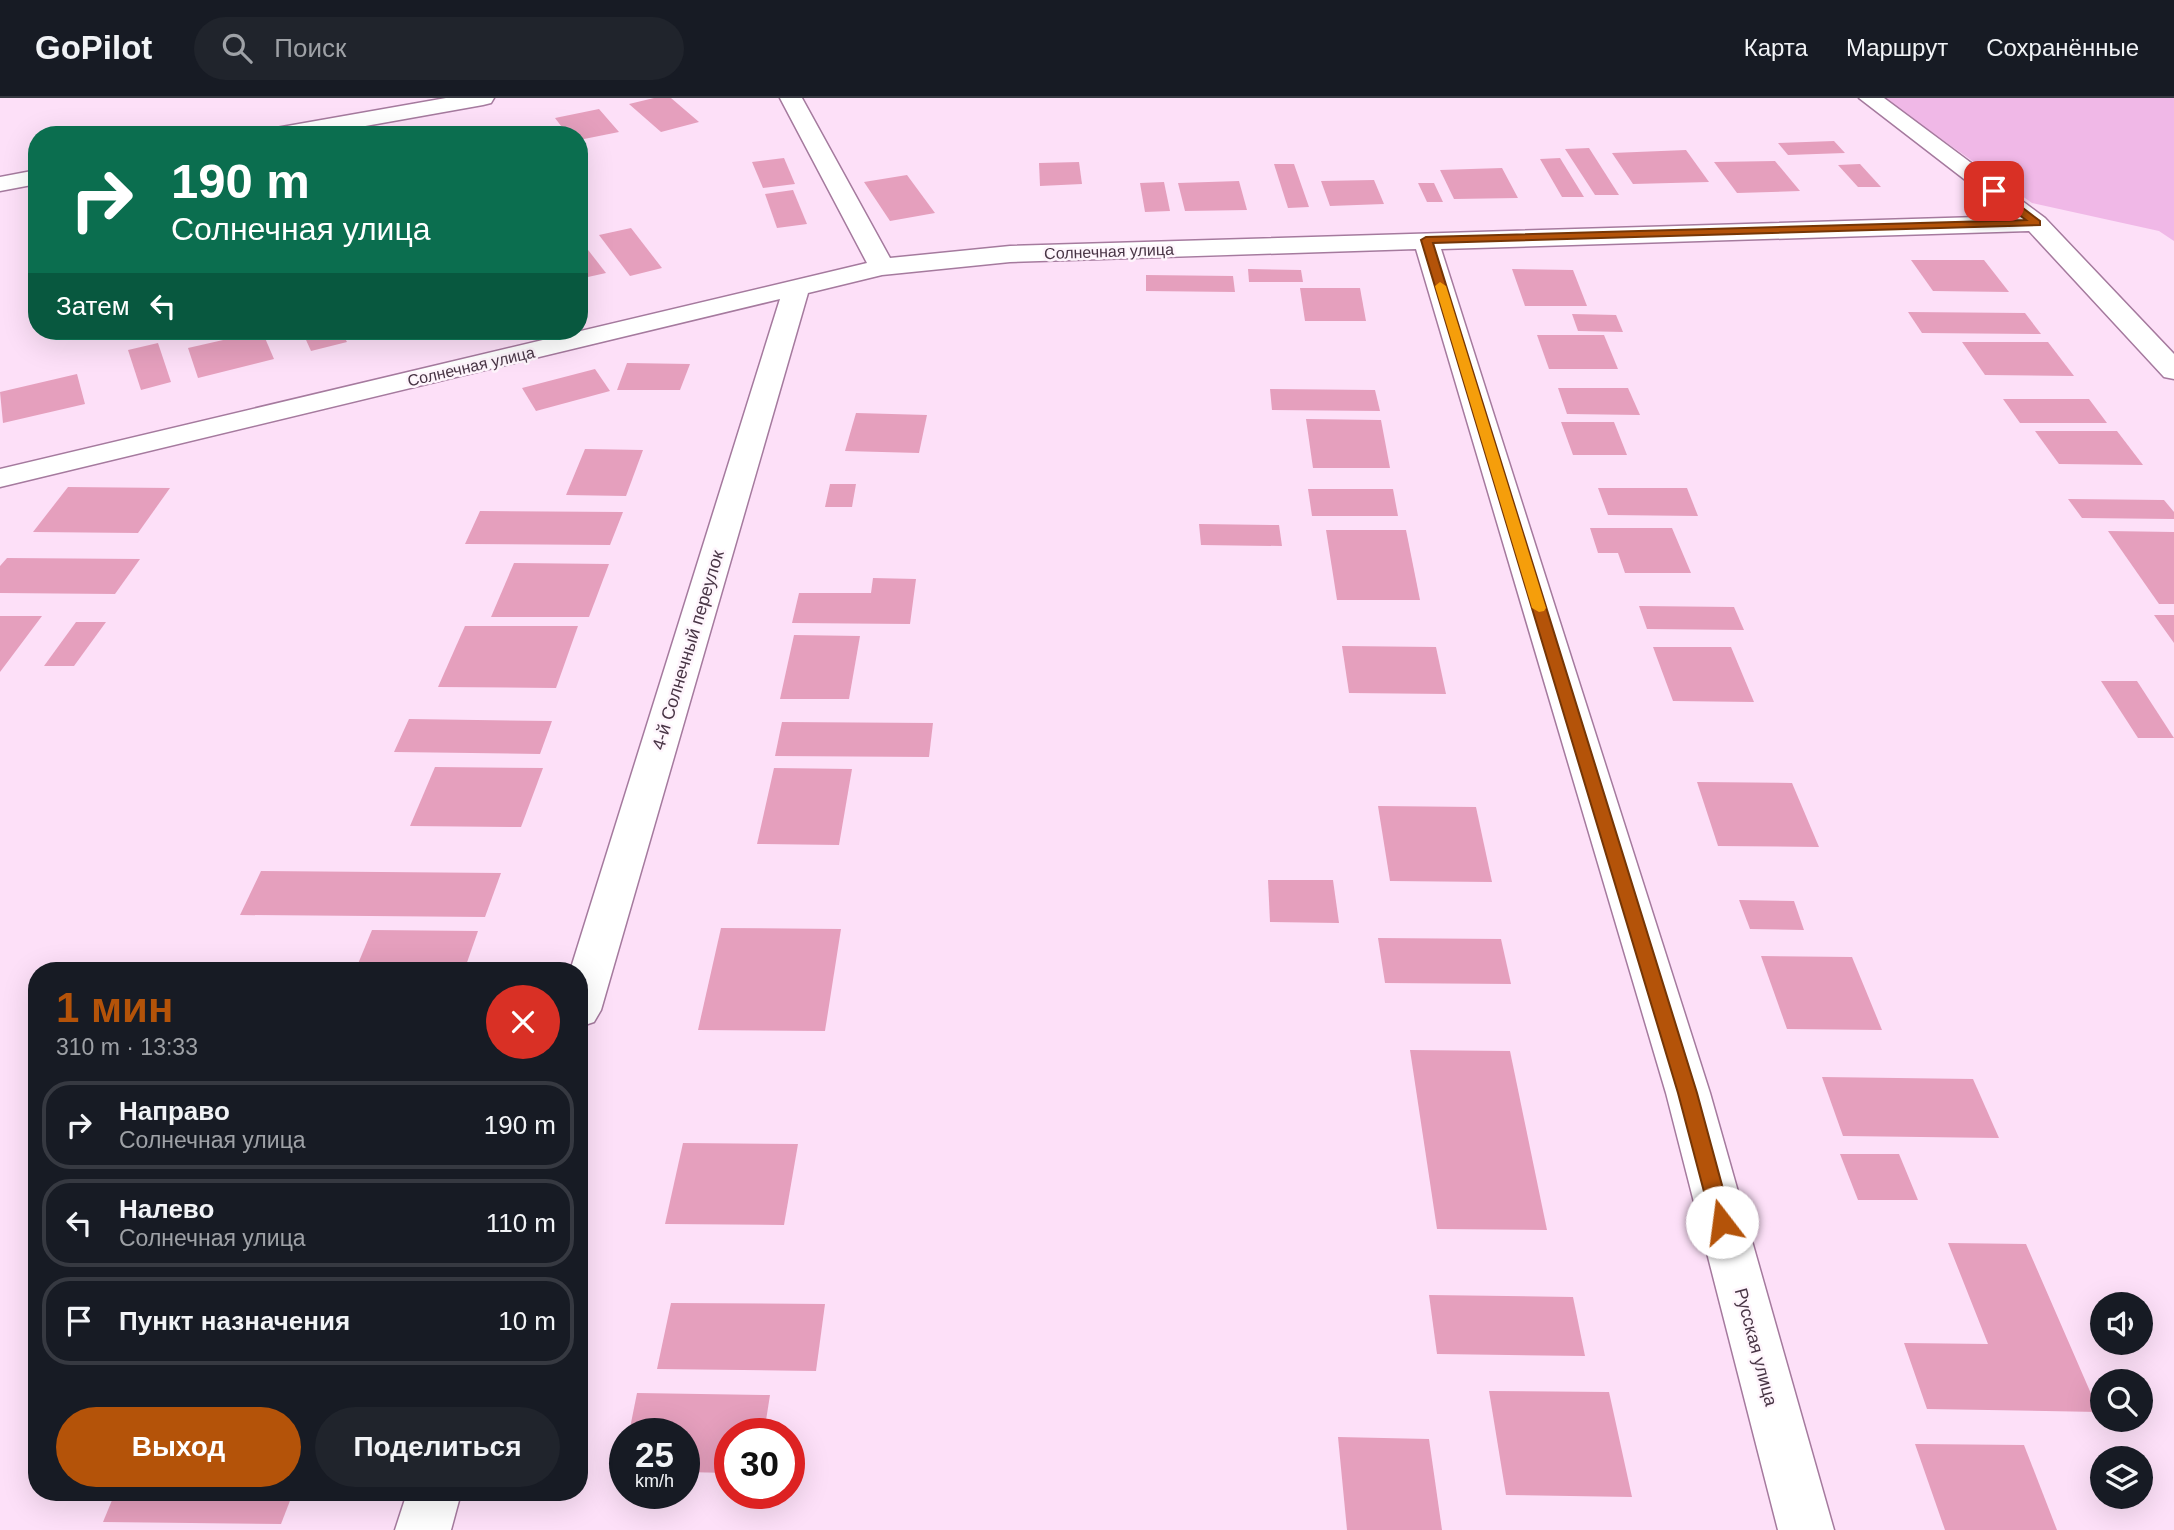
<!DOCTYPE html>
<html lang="ru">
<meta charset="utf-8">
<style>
:root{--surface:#171b24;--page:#20242c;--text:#f1f3f6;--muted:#9ea1a6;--line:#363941;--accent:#b45309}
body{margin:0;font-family:Helvetica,sans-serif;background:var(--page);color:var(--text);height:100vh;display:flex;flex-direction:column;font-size:26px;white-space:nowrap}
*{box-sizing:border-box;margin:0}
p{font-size:23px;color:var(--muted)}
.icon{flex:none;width:38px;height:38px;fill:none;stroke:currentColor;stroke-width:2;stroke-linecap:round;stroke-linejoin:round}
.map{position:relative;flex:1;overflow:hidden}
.drawer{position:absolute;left:28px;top:864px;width:560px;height:539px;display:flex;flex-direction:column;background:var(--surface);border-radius:28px;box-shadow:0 7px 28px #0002}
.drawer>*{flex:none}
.hud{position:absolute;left:28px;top:28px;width:560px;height:214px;border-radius:28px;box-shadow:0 7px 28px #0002;background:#0b6e4f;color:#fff;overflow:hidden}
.fabs{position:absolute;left:2090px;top:1194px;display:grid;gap:14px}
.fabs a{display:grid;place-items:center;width:63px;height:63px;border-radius:50%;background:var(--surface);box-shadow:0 7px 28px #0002;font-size:35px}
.speed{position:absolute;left:609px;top:1320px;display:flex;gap:14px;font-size:35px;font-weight:700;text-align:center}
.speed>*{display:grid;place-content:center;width:91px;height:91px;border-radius:50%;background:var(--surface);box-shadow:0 7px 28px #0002;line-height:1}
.speed small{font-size:18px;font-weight:400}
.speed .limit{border:10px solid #d22;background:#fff;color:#111}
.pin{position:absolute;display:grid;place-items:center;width:60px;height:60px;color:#fff;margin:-30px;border-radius:14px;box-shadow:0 4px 10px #0006}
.me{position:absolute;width:77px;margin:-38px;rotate:345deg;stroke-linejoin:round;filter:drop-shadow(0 0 5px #0008)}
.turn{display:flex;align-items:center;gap:24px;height:147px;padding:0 28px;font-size:32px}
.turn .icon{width:91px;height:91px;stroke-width:2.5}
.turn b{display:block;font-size:49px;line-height:60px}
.then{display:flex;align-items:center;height:66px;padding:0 28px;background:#0003;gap:14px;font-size:26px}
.round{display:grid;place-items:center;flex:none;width:74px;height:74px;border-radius:37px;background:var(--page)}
.headline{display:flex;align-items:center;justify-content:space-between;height:119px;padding:0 28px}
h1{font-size:42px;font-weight:800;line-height:52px;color:var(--accent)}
.cta{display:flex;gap:14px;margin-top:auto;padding:14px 28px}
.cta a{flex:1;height:80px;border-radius:42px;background:var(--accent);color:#fff;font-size:28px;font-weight:800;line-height:80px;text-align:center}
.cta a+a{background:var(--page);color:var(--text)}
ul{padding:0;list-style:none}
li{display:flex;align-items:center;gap:21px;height:88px;margin:0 14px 10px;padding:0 14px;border:4px solid var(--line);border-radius:28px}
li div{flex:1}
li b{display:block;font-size:26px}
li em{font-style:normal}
header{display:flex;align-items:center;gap:42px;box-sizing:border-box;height:98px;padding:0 35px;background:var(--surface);border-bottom:2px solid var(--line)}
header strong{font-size:33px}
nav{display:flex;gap:38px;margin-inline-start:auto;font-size:24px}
.search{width:490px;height:63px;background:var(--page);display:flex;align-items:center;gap:18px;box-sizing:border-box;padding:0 24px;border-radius:38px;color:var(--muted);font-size:26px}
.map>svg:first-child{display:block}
</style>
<header>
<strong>GoPilot</strong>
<div class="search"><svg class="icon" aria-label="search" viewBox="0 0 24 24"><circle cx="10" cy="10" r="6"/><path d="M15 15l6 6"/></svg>Поиск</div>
<nav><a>Карта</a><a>Маршрут</a><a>Сохранённые</a></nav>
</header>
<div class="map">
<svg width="2174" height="1432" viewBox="0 0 2174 1432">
<rect width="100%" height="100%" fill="#fde0f8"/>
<polygon fill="#f0b8e7" points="1883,0 2174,0 2174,143 2159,133 2032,105"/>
<g fill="#e59fbd">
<polygon points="654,0 671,0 699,24 661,34 629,6"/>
<polygon points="599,11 619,34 579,42 579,37 568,37 555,20"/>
<polygon points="1834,43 1845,55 1788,57 1778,45"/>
<polygon points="1589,50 1619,97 1595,97 1565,51"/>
<polygon points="1686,52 1709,84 1633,86 1612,55"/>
<polygon points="784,60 795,86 763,90 752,64"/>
<polygon points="1560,60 1584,99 1562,99 1540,61"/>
<polygon points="1775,63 1800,93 1737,95 1714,64"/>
<polygon points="1079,64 1082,86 1040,88 1039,65"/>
<polygon points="1274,66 1294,66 1309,109 1288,110"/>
<polygon points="1860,66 1881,89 1858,89 1838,67"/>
<polygon points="1502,70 1518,100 1454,101 1440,72"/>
<polygon points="907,77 935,115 890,123 864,84"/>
<polygon points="1374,82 1384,106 1330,108 1321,83"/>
<polygon points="1239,83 1247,112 1185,113 1178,85"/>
<polygon points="1164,84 1170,113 1145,114 1140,85"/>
<polygon points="1418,85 1434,85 1443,104 1427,104"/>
<polygon points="793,92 807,126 777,130 765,96"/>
<polygon points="631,130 662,170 630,178 599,137"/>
<polygon points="585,148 606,175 579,181 579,149"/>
<polygon points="1911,162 1984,162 2009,194 1933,193"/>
<polygon points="1248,171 1301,172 1303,184 1249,184"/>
<polygon points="1512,171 1573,172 1587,208 1525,208"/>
<polygon points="1146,177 1233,178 1235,194 1146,193"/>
<polygon points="1300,190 1360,190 1366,223 1305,223"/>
<polygon points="1908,214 2025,215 2041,236 1922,235"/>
<polygon points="1572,216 1616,217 1623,234 1578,233"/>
<polygon points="262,233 274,261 198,280 188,250"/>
<polygon points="302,233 341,233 347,244 311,253"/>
<polygon points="1537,237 1604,237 1618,271 1549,271"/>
<polygon points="1962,244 2048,244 2074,278 1985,277"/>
<polygon points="158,245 171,284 141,292 128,252"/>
<polygon points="627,265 690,266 680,292 617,292"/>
<polygon points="595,271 610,293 536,313 522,290"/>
<polygon points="77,276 85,306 3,325 0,294"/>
<polygon points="1558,290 1628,290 1640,317 1567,316"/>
<polygon points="1270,291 1375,292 1380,313 1272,312"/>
<polygon points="2003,301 2089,301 2107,325 2020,325"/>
<polygon points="856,315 927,317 919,355 845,353"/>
<polygon points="1306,321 1381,322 1390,370 1313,370"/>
<polygon points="1561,324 1614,324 1627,357 1573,357"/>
<polygon points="2035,333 2117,333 2143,367 2059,366"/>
<polygon points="585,351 643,352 626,398 566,397"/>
<polygon points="830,386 856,386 852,409 825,409"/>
<polygon points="68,389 170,390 138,435 33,434"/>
<polygon points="1598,390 1687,390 1698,418 1608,417"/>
<polygon points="1308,391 1393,391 1398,418 1312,418"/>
<polygon points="2068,401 2164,402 2174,414 2174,421 2082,420"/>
<polygon points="480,413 623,414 610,447 465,446"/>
<polygon points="1199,426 1279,427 1282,448 1201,447"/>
<polygon points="1590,430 1672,430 1691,475 1625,475 1618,455 1598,455"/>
<polygon points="1326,432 1406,432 1420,502 1337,502"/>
<polygon points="2108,433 2174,434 2174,506 2159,506"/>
<polygon points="7,460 140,461 115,496 0,495 0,468"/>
<polygon points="514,465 609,466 589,519 491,519"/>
<polygon points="873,480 916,481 910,526 792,525 799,495 871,495"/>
<polygon points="1639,508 1734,509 1744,532 1647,531"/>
<polygon points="2154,517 2174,517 2174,545"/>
<polygon points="0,518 42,518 0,574"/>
<polygon points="76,524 106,524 74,568 44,568"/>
<polygon points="465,528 578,528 556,590 438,589"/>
<polygon points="794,537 860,538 849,601 780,601"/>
<polygon points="1342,548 1436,549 1446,596 1349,595"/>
<polygon points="1653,549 1731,549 1754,604 1673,603"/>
<polygon points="2101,583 2137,583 2174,640 2138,640"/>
<polygon points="409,621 552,623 540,656 394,654"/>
<polygon points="782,624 933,625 929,659 775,658"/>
<polygon points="435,669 543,670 521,729 410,728"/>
<polygon points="774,670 852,671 839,747 757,746"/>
<polygon points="1697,684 1792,685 1819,749 1718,748"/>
<polygon points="1378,708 1476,709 1492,784 1390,783"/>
<polygon points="261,773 501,775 485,819 240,817"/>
<polygon points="1268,782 1333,782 1339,825 1270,824"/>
<polygon points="1739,802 1794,803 1804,832 1750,831"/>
<polygon points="721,830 841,831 825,933 698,932"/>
<polygon points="372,832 478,833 464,873 355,873"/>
<polygon points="1378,840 1501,841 1511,886 1385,885"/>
<polygon points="1761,858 1852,859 1882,932 1787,931"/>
<polygon points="1410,952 1510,953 1547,1132 1437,1131"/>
<polygon points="1822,979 1973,981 1999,1040 1843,1038"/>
<polygon points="683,1045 798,1046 784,1127 665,1126"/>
<polygon points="1840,1056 1899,1056 1918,1102 1858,1102"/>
<polygon points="1948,1145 2026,1146 2099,1314 1927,1311 1904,1245 1988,1246"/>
<polygon points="1429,1197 1573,1199 1585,1258 1437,1256"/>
<polygon points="671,1205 825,1206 816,1273 657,1271"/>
<polygon points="1489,1293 1609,1294 1632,1399 1506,1397"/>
<polygon points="637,1295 770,1297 764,1335 730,1335 730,1375 684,1374 684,1335 629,1335"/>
<polygon points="1338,1339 1429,1341 1442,1432 1347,1432"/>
<polygon points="1915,1346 2024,1347 2057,1432 1945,1432"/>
<polygon points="115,1395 293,1395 281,1426 103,1424"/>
</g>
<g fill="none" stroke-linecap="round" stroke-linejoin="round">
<defs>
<g id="minor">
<polygon points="446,0 494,0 491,5 483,7 315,37 265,37 268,32 276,30"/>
<polygon points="780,0 802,0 890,160 1010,148 2012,118 1859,0 1884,0 2045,120 2174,256 2174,281 2164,279 2029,133 1441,151 1710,995 1834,1432 1778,1432 1666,995 1416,151 1010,164 882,177 808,195 601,912 594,924 579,929 579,873 570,873 780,201 0,389 0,371 867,165"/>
<polygon points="37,72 37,86 0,93 0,79"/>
<polygon points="407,1395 461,1395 451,1432 395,1432"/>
</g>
</defs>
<use href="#minor" stroke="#a57a9e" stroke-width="3"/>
<use href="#minor" fill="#fff" fill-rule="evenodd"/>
</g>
<polygon fill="#b45309" stroke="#753606" stroke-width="2" points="1991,91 1998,91 2040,123 2040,127 1433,145 1697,995 1732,1124 1729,1130 1722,1132 1715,1130 1712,1124 1678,995 1421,142 1426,139 2026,122 1991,96"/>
<polygon fill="#f59e0b" points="1440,184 1446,188 1546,510 1544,513 1539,514 1532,510 1435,188"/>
<g text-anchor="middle" stroke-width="5" stroke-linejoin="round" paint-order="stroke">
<g font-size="16" fill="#483545" stroke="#fef5fc">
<text transform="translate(1109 153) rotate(-2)" y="6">Солнечная улица</text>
<text transform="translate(471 268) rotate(-13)" y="6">Солнечная улица</text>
</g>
<g font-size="18" fill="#483545" stroke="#fef5fc">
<text transform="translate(688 552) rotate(-73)" y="6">4-й Солнечный переулок</text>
<text transform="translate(1756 1249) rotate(75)" y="6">Русская улица</text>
</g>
</g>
</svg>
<div class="fabs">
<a><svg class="icon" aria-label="sound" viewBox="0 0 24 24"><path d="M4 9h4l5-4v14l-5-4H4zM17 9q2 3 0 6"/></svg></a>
<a><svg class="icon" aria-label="search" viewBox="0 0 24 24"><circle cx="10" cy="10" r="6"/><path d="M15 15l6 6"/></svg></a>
<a><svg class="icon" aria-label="layers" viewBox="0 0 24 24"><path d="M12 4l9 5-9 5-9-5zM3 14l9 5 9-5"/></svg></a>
</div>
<div class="speed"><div>25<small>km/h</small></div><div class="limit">30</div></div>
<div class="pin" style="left:1994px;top:93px;background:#d93025"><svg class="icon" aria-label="arrive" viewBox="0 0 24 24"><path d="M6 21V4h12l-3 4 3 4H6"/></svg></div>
<svg class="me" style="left:1722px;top:1124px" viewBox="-20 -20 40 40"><circle r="19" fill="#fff"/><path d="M0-13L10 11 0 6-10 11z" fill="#b45309"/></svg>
<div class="hud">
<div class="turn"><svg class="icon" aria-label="right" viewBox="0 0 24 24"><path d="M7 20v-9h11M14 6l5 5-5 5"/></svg><div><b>190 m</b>Солнечная улица</div></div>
<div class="then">Затем<svg class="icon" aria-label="left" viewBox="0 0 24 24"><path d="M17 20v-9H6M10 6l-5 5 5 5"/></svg></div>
</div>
<section class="drawer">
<div class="headline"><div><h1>1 мин</h1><p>310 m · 13:33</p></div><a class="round" style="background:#d93025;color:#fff"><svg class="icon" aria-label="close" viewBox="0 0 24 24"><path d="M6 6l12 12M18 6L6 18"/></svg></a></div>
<ul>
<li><svg class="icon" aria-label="right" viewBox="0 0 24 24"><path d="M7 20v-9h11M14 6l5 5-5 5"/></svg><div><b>Направо</b><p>Солнечная улица</p></div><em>190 m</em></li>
<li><svg class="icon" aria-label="left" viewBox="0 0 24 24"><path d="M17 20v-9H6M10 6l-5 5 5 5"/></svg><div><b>Налево</b><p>Солнечная улица</p></div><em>110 m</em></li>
<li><svg class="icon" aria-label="arrive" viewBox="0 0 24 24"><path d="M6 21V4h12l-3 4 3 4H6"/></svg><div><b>Пункт назначения</b></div><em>10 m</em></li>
</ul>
<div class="cta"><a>Выход</a><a>Поделиться</a></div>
</section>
</div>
